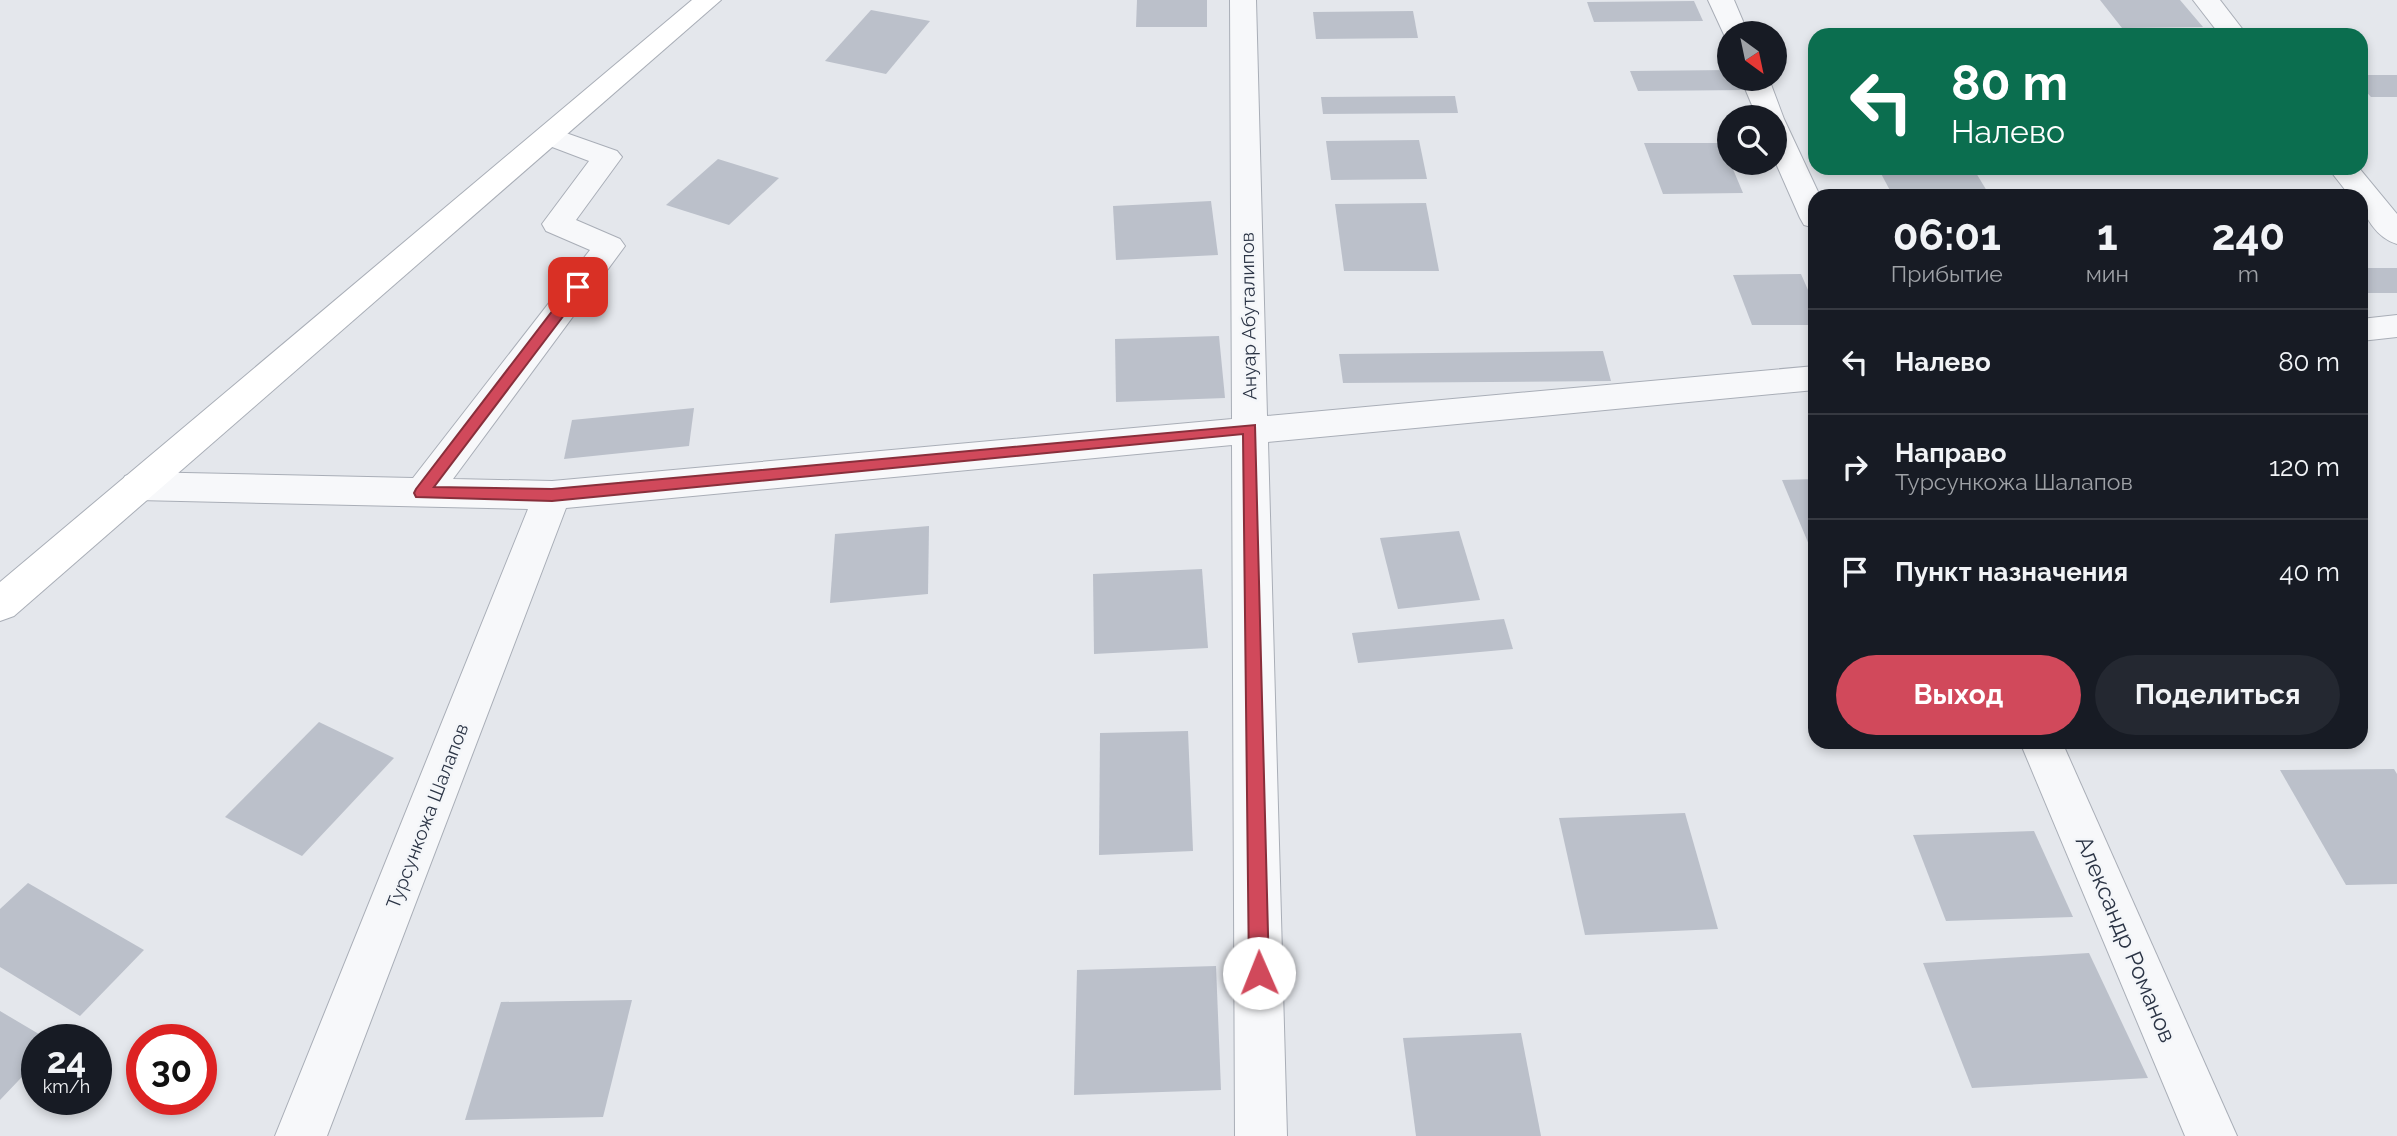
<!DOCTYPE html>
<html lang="ru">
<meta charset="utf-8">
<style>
:root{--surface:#171b24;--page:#242831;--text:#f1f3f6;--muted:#9ea1a6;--line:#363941;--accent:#d1495b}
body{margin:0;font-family:Raleway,sans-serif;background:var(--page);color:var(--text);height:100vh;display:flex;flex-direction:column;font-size:26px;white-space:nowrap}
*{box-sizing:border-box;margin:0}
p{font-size:23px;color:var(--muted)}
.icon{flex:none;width:38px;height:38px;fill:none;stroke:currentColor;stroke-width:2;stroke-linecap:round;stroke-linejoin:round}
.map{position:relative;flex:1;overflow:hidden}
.details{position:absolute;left:1808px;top:189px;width:560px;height:560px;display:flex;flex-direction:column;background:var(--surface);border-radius:21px;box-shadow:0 4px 10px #0003}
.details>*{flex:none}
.banner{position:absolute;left:1808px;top:28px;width:560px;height:147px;border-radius:21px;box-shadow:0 4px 10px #0003;background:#0b6e4f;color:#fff;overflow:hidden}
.needle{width:46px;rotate:147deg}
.controls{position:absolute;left:1717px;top:21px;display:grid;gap:14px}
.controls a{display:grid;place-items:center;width:70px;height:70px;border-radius:50%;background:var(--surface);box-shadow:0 4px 10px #0003;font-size:35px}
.speed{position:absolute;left:21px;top:1024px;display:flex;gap:14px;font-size:35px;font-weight:700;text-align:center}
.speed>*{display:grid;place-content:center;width:91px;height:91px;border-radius:50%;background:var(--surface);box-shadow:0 4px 10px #0003;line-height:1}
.speed small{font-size:18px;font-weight:400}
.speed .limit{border:10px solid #d22;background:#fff;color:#111}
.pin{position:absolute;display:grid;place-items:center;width:60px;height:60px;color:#fff;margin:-30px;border-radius:14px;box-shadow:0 4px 10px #0006}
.me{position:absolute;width:77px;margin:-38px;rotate:359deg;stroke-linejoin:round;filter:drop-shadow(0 0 5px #0008)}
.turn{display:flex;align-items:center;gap:24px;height:147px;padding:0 28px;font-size:32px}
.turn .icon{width:91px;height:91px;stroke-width:2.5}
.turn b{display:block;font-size:49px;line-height:60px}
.eta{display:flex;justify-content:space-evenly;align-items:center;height:119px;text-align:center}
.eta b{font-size:42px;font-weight:700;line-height:49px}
.action{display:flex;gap:14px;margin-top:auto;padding:14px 28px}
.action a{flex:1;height:80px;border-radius:42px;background:var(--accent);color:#fff;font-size:28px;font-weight:700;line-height:80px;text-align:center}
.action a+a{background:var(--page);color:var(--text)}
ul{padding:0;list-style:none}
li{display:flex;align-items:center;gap:21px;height:105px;padding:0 28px;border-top:2px solid var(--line)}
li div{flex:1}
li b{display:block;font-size:26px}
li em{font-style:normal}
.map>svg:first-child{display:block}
</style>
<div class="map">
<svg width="2397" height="1136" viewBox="0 0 2397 1136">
<rect width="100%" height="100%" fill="#e4e7ec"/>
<g fill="#bbc0ca">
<polygon points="1137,0 1207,0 1207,27 1136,27"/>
<polygon points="2100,0 2180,0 2203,27 2122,28"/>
<polygon points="1694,1 1703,21 1594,22 1587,2"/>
<polygon points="871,10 930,21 886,74 825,61"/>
<polygon points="1413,11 1418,38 1316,39 1313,12"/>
<polygon points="1729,70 1729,79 1741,79 1746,90 1638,91 1630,71"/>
<polygon points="2361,75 2397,75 2397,97 2371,97 2361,86"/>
<polygon points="1455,96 1458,113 1323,114 1321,97"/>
<polygon points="1419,140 1427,179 1331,180 1326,141"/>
<polygon points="1644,143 1722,143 1743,193 1663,194"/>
<polygon points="718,159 779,178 729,225 666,205"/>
<polygon points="1878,168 1973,168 1990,196 1893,196"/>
<polygon points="1211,201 1218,255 1116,260 1113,206"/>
<polygon points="1426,203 1439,271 1344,271 1335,204"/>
<rect x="2361" y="268" width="36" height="25"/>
<polygon points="1801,274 1815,306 1815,325 1752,325 1733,275"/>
<polygon points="1219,336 1225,398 1116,402 1115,339"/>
<polygon points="1603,351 1611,381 1343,383 1339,354"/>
<polygon points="694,408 689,446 564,459 572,420"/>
<polygon points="1815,479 1815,552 1812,552 1782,480"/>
<polygon points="929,526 928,594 830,603 835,534"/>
<polygon points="1459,531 1480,600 1398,609 1380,538"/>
<polygon points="1202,569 1208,648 1094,654 1093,574"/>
<polygon points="1504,619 1513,649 1358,663 1352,633"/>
<polygon points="319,722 394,758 302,856 225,817"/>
<polygon points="1188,731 1193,851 1099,855 1100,733"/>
<polygon points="2394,769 2397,774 2397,884 2346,885 2280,770"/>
<polygon points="1685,813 1718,929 1585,935 1559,818"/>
<polygon points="2034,831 2073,917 1946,921 1913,835"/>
<polygon points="28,883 144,950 80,1016 0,967 0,909"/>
<polygon points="2089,953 2148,1078 1972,1088 1923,963"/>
<polygon points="1216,966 1221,1090 1074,1095 1077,970"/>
<polygon points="632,1000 603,1117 465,1120 501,1002"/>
<polygon points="0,1011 49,1040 37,1040 37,1061 0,1100"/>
<polygon points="1521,1033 1541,1136 1416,1136 1403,1038"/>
</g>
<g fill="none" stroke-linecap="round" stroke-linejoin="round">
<defs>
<g id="street">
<polygon points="1230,0 1256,0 1267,416 1815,366 1815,390 1268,442 1287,1136 1235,1136 1232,445 566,508 327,1136 275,1136 528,509 138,500 125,496 120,486 125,476 138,472 413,478 590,250 546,231 542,224 589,161 539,142 535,136 539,130 549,127 617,151 622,157 576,220 620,239 625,246 453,479 552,481 1232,419"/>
<polygon points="1708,0 1734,0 1748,33 1729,33 1729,39 1726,39"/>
<polygon points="2193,0 2220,0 2247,35 2220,35"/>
<polygon points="1741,79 1769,79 1784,119 1820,196 1815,196 1815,228 1804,225 1800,218 1774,159 1774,117 1757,117"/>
<path d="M 2328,168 L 2359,168 L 2397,214 L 2397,244 C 2378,239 2361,215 2361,196 L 2350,196 Z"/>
<polygon points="2397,315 2397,337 2361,341 2361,319"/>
<polygon points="2020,742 2062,742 2237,1136 2185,1136"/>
</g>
<polygon id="secondary" points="692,0 721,0 14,616 0,621 0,582"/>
</defs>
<use href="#street" stroke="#a9aeb7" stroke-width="2"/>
<use href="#secondary" stroke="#a9aeb7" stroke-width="2"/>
<use href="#street" fill="#f7f8fa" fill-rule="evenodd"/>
<use href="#secondary" fill="#fff" fill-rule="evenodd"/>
</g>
<polygon fill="#d1495b" stroke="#882f3b" stroke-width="2" points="578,283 585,287 583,290 434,487 552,489 1255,425 1269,973 1266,979 1259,982 1252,979 1249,973 1243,434 552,501 416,497 414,493 416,489 573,284"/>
<g text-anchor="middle" stroke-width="5" stroke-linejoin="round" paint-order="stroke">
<g font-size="19" fill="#2b3445" stroke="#f4f6f9">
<text transform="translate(1248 316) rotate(-91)" y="7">Ануар Абуталипов</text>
<text transform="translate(427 816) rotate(-69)" y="7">Турсункожа Шалапов</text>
</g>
<g font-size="23" fill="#2b3445" stroke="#f4f6f9">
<text transform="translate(2126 939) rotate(67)" y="8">Александр Романов</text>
</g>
</g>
</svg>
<div class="controls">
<a><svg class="needle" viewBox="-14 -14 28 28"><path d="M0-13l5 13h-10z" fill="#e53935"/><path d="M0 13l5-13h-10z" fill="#9ea1a6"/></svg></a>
<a><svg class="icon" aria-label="search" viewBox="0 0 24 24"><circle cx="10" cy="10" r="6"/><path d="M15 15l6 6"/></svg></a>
</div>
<div class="speed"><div>24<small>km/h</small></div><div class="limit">30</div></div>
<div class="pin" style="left:578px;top:287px;background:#d93025"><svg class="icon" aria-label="arrive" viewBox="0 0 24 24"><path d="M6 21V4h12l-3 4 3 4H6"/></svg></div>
<svg class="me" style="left:1259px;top:973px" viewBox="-20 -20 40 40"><circle r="19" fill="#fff"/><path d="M0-13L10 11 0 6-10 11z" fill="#d1495b"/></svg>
<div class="banner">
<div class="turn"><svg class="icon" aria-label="left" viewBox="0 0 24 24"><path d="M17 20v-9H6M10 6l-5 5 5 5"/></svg><div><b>80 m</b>Налево</div></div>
</div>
<section class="details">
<div class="eta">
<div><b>06:01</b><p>Прибытие</p></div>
<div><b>1</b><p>мин</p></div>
<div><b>240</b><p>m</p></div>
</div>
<ul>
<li><svg class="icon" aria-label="left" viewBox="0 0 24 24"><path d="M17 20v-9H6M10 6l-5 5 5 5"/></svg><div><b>Налево</b></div><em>80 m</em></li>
<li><svg class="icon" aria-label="right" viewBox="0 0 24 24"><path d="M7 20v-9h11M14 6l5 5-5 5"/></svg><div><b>Направо</b><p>Турсункожа Шалапов</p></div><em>120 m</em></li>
<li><svg class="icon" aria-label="arrive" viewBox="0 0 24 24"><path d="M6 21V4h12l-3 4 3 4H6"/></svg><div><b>Пункт назначения</b></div><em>40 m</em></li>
</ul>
<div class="action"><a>Выход</a><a>Поделиться</a></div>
</section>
</div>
